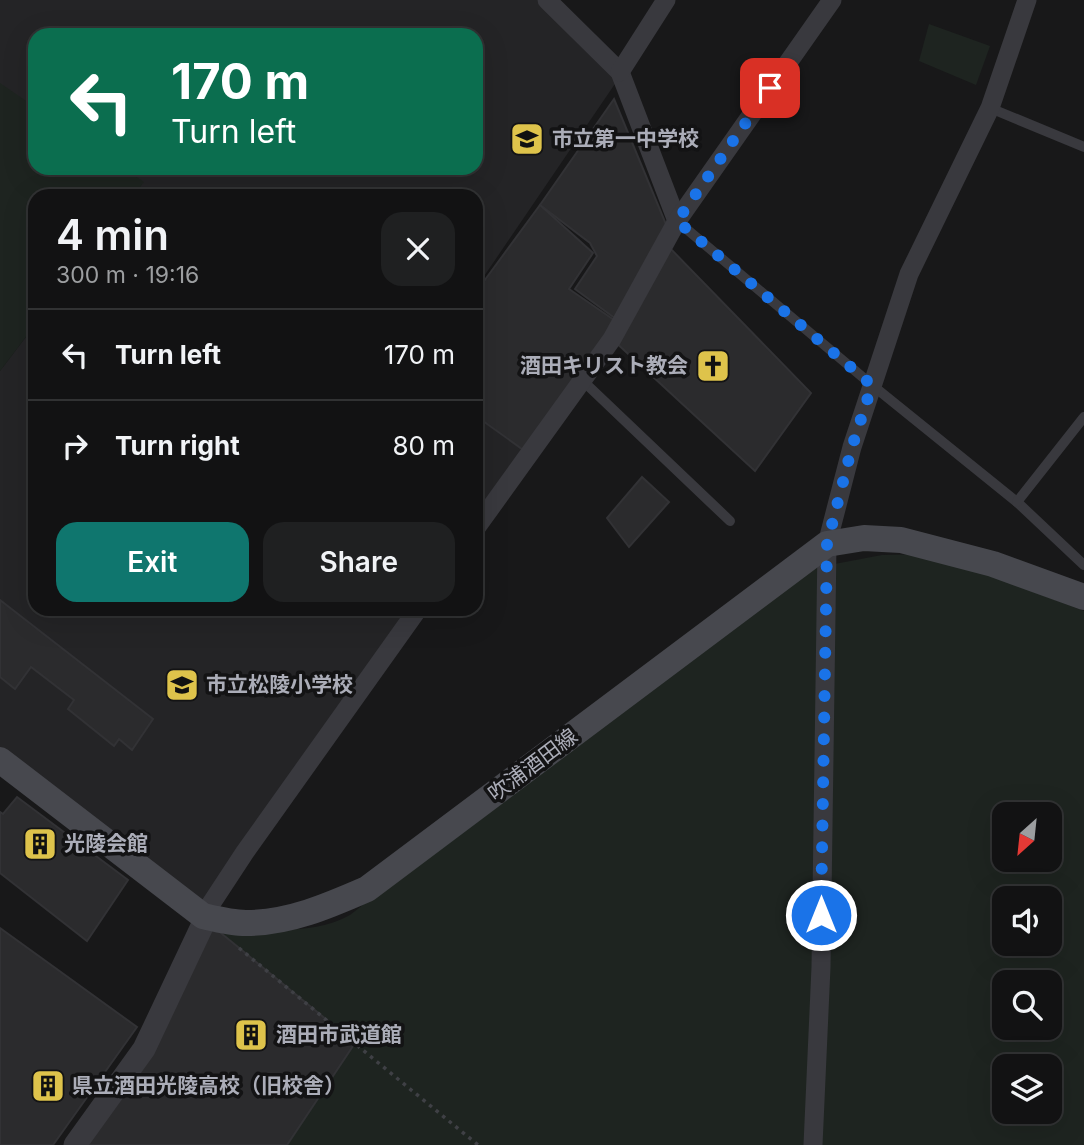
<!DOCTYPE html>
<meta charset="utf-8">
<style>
:root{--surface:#121213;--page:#1f2021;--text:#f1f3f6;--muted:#9c9ea0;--line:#313233;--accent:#0f766e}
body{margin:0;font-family:Inter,"Noto Sans JP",sans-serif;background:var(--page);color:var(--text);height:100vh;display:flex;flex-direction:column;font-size:26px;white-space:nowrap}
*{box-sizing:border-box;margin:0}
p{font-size:23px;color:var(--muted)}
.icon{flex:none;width:38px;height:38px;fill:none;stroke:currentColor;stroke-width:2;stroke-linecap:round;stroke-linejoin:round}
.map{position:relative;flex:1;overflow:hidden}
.sheet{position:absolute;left:28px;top:189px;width:455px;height:427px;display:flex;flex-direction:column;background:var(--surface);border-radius:21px;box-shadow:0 7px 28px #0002,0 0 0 2px var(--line)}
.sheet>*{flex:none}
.top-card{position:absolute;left:28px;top:28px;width:455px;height:147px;border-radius:21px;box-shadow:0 7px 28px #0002,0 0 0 2px var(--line);background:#0b6e4f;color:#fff;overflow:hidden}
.needle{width:46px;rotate:207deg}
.tools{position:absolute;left:992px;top:802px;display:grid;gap:14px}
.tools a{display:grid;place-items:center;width:70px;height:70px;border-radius:14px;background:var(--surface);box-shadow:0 7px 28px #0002,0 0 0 2px var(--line);font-size:35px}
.pin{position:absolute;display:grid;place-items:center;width:60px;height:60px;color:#fff;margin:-30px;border-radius:14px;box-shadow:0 4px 10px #0006}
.me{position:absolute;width:77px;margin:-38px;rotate:0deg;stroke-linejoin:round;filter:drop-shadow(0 0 5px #0008)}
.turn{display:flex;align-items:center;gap:24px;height:147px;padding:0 28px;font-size:32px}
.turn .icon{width:91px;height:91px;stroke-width:2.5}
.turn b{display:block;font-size:49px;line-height:60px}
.round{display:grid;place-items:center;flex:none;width:74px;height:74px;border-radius:21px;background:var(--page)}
.overview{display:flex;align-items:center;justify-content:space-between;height:119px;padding:0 28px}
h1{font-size:42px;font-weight:600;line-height:52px}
.primary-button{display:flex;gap:14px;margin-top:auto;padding:14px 28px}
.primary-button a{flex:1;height:80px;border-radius:21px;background:var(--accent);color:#fff;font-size:28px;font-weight:600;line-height:80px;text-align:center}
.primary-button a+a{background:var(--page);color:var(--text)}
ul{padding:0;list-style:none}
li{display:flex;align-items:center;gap:21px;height:91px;padding:0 28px;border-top:2px solid var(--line)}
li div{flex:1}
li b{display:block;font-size:26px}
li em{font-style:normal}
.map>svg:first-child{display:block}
</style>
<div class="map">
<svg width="1084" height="1145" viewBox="0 0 1084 1145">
<rect width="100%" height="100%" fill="#181819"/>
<g fill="#242426">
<polygon points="0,0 541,0 621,75 476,288 476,196 133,196 142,184 119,168 476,168 476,35 35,35 35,109 0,85"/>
<polygon points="35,325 35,609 418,609 203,916 0,760 0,371"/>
<polygon points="476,416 529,454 476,528"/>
</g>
<g fill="#1e2420" fill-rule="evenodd">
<polygon points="929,24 990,46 976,85 919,61"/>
<polygon points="0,83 35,107 35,168 124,168 144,182 133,196 35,196 35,325 0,371"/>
<path d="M 933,554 L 1084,611 L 1084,1145 L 72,1145 L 217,927 C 261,928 311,937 350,915 L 787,573 L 882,555 ZM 1004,814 L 1050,814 L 1050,859 L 1004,859 ZM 1004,898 L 1050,898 L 1050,943 L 1004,943 ZM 1004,982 L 1050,982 L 1050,1027 L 1004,1027 ZM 1004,1066 L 1050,1066 L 1050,1111 L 1004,1111 Z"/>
</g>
<g fill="#2b2b2d" stroke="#323235" stroke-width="2">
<polygon points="614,99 670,234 616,319 575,289 597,256 590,243 540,205"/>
<polygon points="540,205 593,253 569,289 617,322 529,454 476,416 476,292"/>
<polygon points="665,243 811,393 755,471 612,339"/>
<polygon points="642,477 669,502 629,547 607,518"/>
<polygon points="0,600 153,719 132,750 119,739 114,746 68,709 74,700 31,667 15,689 0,677"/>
<polygon points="17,797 128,880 87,941 0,873 0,812 3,814"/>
<polygon points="205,920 355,1043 287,1145 81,1145"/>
<polygon points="0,928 137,1027 53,1145 0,1145"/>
</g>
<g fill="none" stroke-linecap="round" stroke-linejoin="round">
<polyline stroke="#3f4045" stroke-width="3.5" stroke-dasharray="3.5 5" stroke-linecap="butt" points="239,948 478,1145"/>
<g stroke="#39393e" stroke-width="10">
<polyline points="990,108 1084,147"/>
<polyline points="677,221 872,385 1017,502 1084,565"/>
<polyline points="582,380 730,521"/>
<polyline points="1017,502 1084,417"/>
</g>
<g stroke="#39393e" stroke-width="19">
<polyline points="547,0 620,72 677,221"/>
<polyline points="620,72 666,0"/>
<polyline points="476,528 612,339 677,221 832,0"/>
<polyline points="203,916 245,852 418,609"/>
<polyline points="813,1145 821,967 827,544 852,447 909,274 990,108 1027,0"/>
</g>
<polyline stroke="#39393e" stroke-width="23" points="75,1145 144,1049 205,920 203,916"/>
<path stroke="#47484e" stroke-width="26" d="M 0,760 L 203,916 C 216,919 232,923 246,923 C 289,923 328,906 367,889 L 827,544 L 864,538 L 901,540 L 993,564 L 1084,597"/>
</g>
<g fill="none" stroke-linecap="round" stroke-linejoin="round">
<polyline stroke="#1a73e8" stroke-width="12" stroke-dasharray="0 21.6" points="770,88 677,221 872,385 852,447 827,544 821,915"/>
</g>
<defs>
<symbol id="school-square" viewBox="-11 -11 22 22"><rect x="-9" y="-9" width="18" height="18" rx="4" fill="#dec34b" stroke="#131314"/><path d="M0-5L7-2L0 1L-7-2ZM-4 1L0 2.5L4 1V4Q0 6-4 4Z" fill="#111"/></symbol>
<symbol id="church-square" viewBox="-11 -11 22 22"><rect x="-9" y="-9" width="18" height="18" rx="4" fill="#dec34b" stroke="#131314"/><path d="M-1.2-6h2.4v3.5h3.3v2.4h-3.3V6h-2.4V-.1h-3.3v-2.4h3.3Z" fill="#111"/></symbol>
<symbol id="building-square" viewBox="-11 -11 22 22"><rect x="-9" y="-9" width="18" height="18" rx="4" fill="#dec34b" stroke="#131314"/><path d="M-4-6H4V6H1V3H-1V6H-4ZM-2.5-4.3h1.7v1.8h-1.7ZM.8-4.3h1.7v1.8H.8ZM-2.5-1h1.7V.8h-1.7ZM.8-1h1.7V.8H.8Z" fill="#111"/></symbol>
</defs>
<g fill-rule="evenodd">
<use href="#school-square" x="508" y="120" width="38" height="38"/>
<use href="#church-square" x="694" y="347" width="38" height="38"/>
<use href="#school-square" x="163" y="666" width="38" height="38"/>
<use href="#building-square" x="21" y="825" width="38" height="38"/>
<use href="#building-square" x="232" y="1016" width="38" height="38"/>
<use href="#building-square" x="29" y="1067" width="38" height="38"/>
</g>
<g text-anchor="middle" stroke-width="7" stroke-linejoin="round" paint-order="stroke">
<g font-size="21" font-weight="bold" fill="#abadb8" stroke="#131314" text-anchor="start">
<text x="552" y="146">市立第一中学校</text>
<text x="688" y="373" text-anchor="end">酒田キリスト教会</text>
<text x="206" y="692">市立松陵小学校</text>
<text x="64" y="851">光陵会館</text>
<text x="276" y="1042">酒田市武道館</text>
<text x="72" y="1093">県立酒田光陵高校（旧校舎）</text>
</g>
<g font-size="21" fill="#abadb8" stroke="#131314">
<text transform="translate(533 765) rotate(-37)" y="7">吹浦酒田線</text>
</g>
</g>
</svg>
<div class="tools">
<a><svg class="needle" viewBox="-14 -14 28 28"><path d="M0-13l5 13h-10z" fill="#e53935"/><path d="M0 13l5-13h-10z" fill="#9c9ea0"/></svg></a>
<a><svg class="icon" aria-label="sound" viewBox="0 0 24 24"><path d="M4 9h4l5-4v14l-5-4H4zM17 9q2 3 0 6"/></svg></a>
<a><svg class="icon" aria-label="search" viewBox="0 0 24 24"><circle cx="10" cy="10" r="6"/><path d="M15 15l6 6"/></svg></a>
<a><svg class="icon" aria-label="layers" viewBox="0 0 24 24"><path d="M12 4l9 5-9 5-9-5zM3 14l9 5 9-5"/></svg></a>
</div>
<div class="pin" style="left:770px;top:88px;background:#d93025"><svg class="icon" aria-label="arrive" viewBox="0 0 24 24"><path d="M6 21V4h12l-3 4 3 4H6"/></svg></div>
<svg class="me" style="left:821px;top:915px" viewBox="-20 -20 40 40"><circle r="17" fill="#1a73e8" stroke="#fff" stroke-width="3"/><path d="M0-11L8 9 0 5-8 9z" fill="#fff"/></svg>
<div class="top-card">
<div class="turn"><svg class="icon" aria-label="left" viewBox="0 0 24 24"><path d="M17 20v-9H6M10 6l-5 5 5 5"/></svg><div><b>170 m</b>Turn left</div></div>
</div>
<section class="sheet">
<div class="overview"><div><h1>4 min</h1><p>300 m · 19:16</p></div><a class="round"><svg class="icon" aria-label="close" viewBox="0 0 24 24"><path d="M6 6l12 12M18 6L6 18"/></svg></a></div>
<ul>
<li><svg class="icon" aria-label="left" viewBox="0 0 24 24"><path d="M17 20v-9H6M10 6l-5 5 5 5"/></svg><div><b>Turn left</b></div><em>170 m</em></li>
<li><svg class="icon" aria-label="right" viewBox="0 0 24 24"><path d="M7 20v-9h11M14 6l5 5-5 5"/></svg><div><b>Turn right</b></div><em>80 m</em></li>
</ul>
<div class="primary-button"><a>Exit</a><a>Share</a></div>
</section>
</div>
